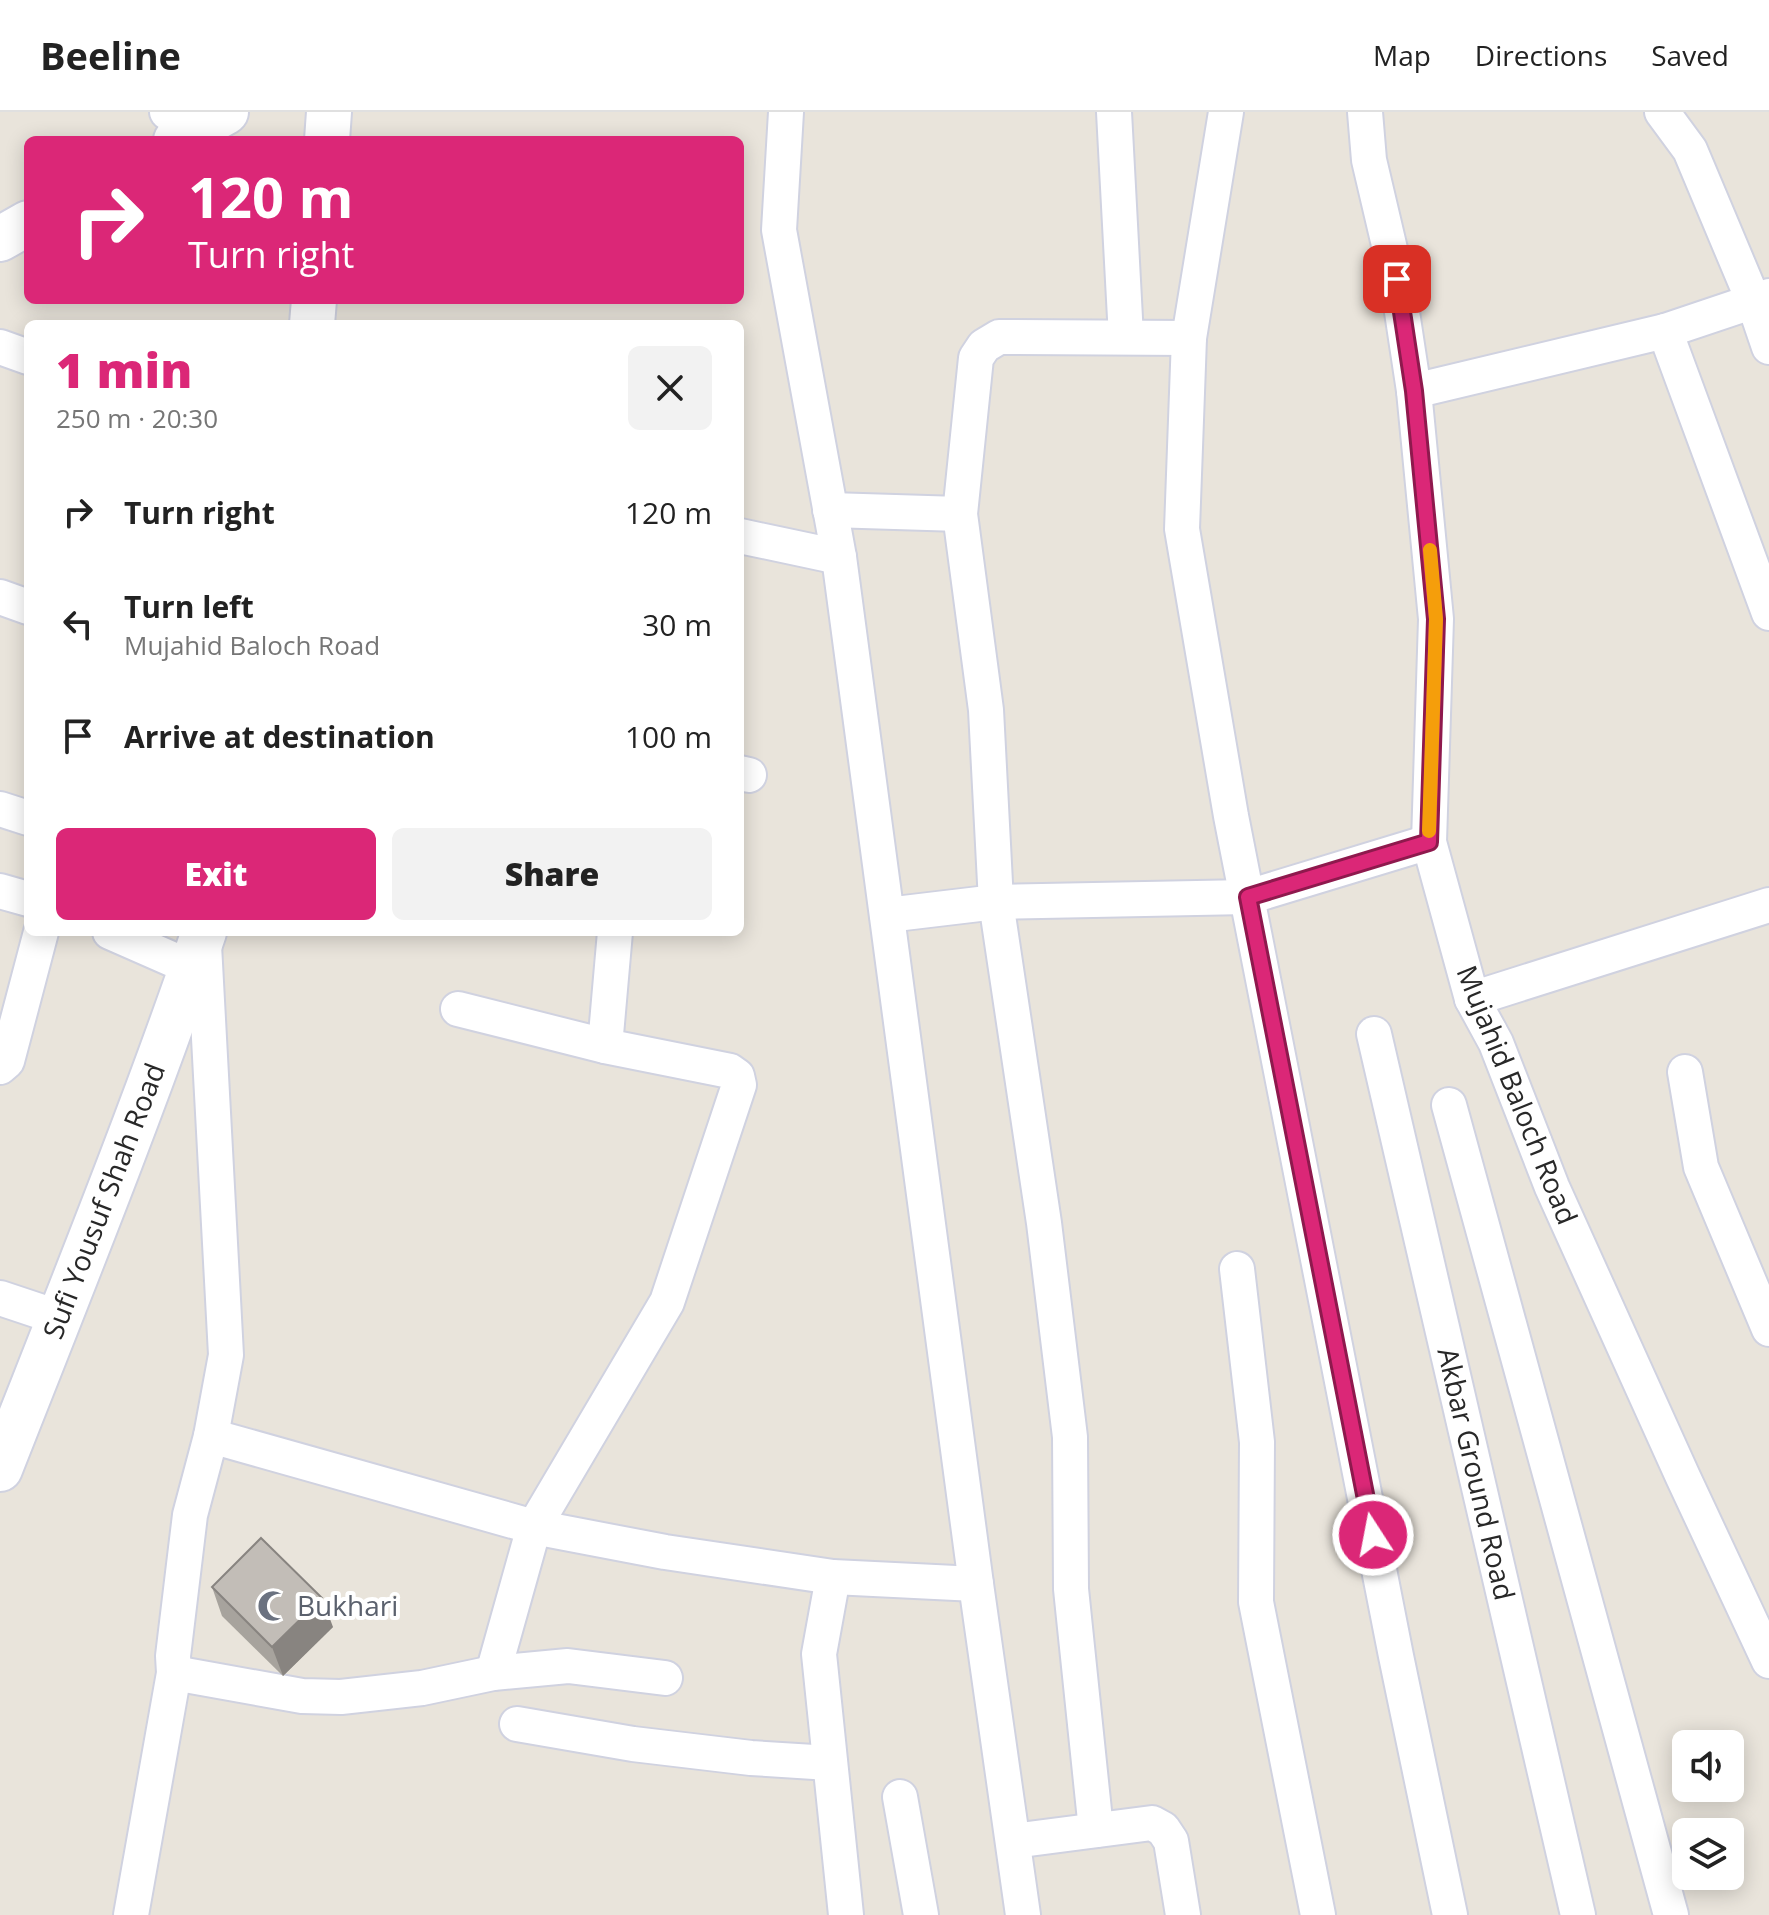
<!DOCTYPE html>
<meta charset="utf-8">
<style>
:root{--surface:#fff;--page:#f2f2f2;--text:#222;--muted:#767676;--line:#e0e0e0;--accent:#db2777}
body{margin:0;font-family:"Open Sans",sans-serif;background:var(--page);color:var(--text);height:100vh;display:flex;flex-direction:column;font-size:30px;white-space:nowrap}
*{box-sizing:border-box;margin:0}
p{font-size:26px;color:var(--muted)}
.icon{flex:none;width:44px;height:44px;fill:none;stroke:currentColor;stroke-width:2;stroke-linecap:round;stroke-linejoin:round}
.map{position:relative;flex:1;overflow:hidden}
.side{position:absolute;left:24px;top:208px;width:720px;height:616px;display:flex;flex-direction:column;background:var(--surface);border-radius:12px;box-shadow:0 4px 20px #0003}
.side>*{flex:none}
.top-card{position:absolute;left:24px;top:24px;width:720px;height:168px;border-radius:12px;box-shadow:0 4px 20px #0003;background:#db2777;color:#fff;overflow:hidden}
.tools{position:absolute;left:1672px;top:1618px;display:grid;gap:16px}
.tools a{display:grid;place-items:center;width:72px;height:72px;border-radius:12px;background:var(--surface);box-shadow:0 4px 20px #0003;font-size:40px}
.pin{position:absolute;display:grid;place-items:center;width:68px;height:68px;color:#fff;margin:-34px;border-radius:16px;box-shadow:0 4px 12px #0006}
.me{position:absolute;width:88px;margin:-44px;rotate:349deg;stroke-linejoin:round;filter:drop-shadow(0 0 6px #0008)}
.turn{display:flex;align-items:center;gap:28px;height:168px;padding:0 32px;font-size:36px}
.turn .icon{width:104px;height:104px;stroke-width:2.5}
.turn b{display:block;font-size:56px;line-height:68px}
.round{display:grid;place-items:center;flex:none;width:84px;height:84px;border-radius:12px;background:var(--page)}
.summary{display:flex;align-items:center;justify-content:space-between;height:136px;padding:0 32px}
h1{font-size:48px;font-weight:800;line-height:60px;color:var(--accent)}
.cta{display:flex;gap:16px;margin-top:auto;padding:16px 32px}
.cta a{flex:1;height:92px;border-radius:12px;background:var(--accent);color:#fff;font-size:32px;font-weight:800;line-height:92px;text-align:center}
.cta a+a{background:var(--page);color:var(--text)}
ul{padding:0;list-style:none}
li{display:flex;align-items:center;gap:24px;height:112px;padding:0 32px}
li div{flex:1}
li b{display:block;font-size:30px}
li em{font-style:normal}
header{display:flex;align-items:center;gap:48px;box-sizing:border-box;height:112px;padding:0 40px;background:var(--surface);border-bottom:2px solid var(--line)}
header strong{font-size:38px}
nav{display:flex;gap:44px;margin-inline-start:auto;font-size:28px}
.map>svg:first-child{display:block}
</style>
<header>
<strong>Beeline</strong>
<nav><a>Map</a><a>Directions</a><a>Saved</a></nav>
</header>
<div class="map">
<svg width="1769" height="1803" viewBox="0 0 1769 1803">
<rect width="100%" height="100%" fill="#e9e4db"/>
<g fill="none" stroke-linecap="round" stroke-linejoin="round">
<defs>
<g id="street">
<polyline points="167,0 196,17"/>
<polyline points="786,0 779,118 839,445 976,1472 1023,1803"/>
<polyline points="1114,0 1126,225"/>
<polyline points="1226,0 1189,226 1182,417 1231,704 1396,1544 1450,1803"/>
<polyline points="1365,0 1369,48 1397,167 1414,279 1436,507 1429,730 1472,887 1496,931 1552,1075 1683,1365 1769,1549"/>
<polyline points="1662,0 1690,38 1753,188 1769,235"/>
<polyline points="1665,219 1769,501"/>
<polyline points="0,235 28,245"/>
<polyline points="1414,279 1665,219 1769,184"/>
<polyline points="830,398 960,402"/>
<polyline points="740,424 839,445"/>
<polyline points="0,485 28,495"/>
<polyline points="740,661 749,663"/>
<polyline points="0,697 28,706"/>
<polyline points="0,779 28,787"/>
<polyline points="887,803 996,790 1248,785 1429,730"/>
<polyline points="110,820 192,856"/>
<polyline points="1472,887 1769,793"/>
<polyline points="458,897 605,934 730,959 737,964 739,973 667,1190 534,1415 493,1561"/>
<polyline points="1374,922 1578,1803"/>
<polyline points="605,934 615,820"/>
<polyline points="0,955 7,949 41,820"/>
<polyline points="1685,960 1701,1055 1769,1217"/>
<polyline points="1449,993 1671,1803"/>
<polyline points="1237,1157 1257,1330 1256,1490 1318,1803"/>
<polyline points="0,1186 60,1206"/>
<polyline points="211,1324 534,1415 665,1440 833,1465 976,1472"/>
<polyline points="833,1465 819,1542 846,1803"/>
<polyline points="174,1561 302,1584 341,1585 422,1576 493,1561 568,1554 665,1566"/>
<polyline points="517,1612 633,1632 751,1646 830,1651"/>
<polyline points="900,1685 921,1803"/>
<polyline points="1096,1718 1071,1477 1070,1325 1044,1111 996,790 986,598 960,402 976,246 984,234 999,225 1189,226"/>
<polyline points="1013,1729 1152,1711 1163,1717 1171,1729 1183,1803"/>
<polyline points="131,1803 174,1561 173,1544 190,1403 211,1324 226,1243 204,833"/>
</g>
<g id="secondary">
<polyline points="176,28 226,0"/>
<polyline points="327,28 329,0"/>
<polyline points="0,127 28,111"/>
<polyline points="312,212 314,188"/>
<path d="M 0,1357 C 70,1179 142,1001 204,820"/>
</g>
</defs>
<use href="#street" stroke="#d0d2e0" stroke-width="38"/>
<use href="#secondary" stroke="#d0d2e0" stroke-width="48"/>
<use href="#street" stroke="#fff" stroke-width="34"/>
<use href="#secondary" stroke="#fff" stroke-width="44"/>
</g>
<polygon fill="#a7a39d" points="212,1475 333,1515 283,1564 222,1504"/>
<polygon fill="#888480" points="322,1486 333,1515 283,1564 272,1535"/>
<polygon fill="#c2bdb7" stroke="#888480" stroke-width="2" points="261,1426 322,1486 272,1535 212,1475"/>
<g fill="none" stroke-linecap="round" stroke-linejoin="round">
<defs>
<polyline id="route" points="1373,1423 1248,785 1429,730 1436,507 1414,279 1397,167"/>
</defs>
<use href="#route" stroke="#8e194d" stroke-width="20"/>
<use href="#route" stroke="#db2777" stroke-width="14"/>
<polyline stroke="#f59e0b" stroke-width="14" points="1429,719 1436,507 1430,438"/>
</g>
<defs>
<symbol id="mosque-bare" viewBox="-9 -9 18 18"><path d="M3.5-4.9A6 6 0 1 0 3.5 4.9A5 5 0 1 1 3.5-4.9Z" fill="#6b7280" stroke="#fff" stroke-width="2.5" paint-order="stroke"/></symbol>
</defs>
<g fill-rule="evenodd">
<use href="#mosque-bare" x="251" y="1472" width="44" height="44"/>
</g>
<g text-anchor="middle" stroke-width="8" stroke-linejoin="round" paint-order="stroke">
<g font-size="28" fill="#282828" stroke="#fff">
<text transform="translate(1517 983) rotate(68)" y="10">Mujahid Baloch Road</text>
<text transform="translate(104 1089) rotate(-69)" y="10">Sufi Yousuf Shah Road</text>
<text transform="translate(1476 1362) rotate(77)" y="10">Akbar Ground Road</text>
</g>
<g font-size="28" fill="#5b616d" stroke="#fff" text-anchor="start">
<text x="297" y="1504">Bukhari</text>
</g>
</g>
</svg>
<div class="tools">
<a><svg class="icon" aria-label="sound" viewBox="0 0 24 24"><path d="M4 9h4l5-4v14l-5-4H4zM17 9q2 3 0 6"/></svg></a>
<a><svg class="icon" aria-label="layers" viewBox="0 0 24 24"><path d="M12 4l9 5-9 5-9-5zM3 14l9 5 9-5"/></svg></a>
</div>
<div class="pin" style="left:1397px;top:167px;background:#d93025"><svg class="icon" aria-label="arrive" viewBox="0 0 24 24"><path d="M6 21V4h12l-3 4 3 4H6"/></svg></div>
<svg class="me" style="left:1373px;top:1423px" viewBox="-20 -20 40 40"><circle r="17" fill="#db2777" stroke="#fff" stroke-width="3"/><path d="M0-11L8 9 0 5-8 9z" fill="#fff"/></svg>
<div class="top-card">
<div class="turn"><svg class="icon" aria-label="right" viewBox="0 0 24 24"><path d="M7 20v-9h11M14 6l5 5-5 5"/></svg><div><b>120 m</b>Turn right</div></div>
</div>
<section class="side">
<div class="summary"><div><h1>1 min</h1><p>250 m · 20:30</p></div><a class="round"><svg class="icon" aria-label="close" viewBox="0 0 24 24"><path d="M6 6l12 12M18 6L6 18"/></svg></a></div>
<ul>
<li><svg class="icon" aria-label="right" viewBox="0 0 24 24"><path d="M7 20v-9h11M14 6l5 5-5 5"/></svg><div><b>Turn right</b></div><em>120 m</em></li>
<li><svg class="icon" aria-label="left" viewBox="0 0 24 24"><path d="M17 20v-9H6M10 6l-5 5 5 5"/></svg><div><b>Turn left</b><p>Mujahid Baloch Road</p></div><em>30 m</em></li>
<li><svg class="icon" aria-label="arrive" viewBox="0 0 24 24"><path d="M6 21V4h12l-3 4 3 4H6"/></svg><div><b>Arrive at destination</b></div><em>100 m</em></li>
</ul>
<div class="cta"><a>Exit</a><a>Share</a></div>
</section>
</div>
